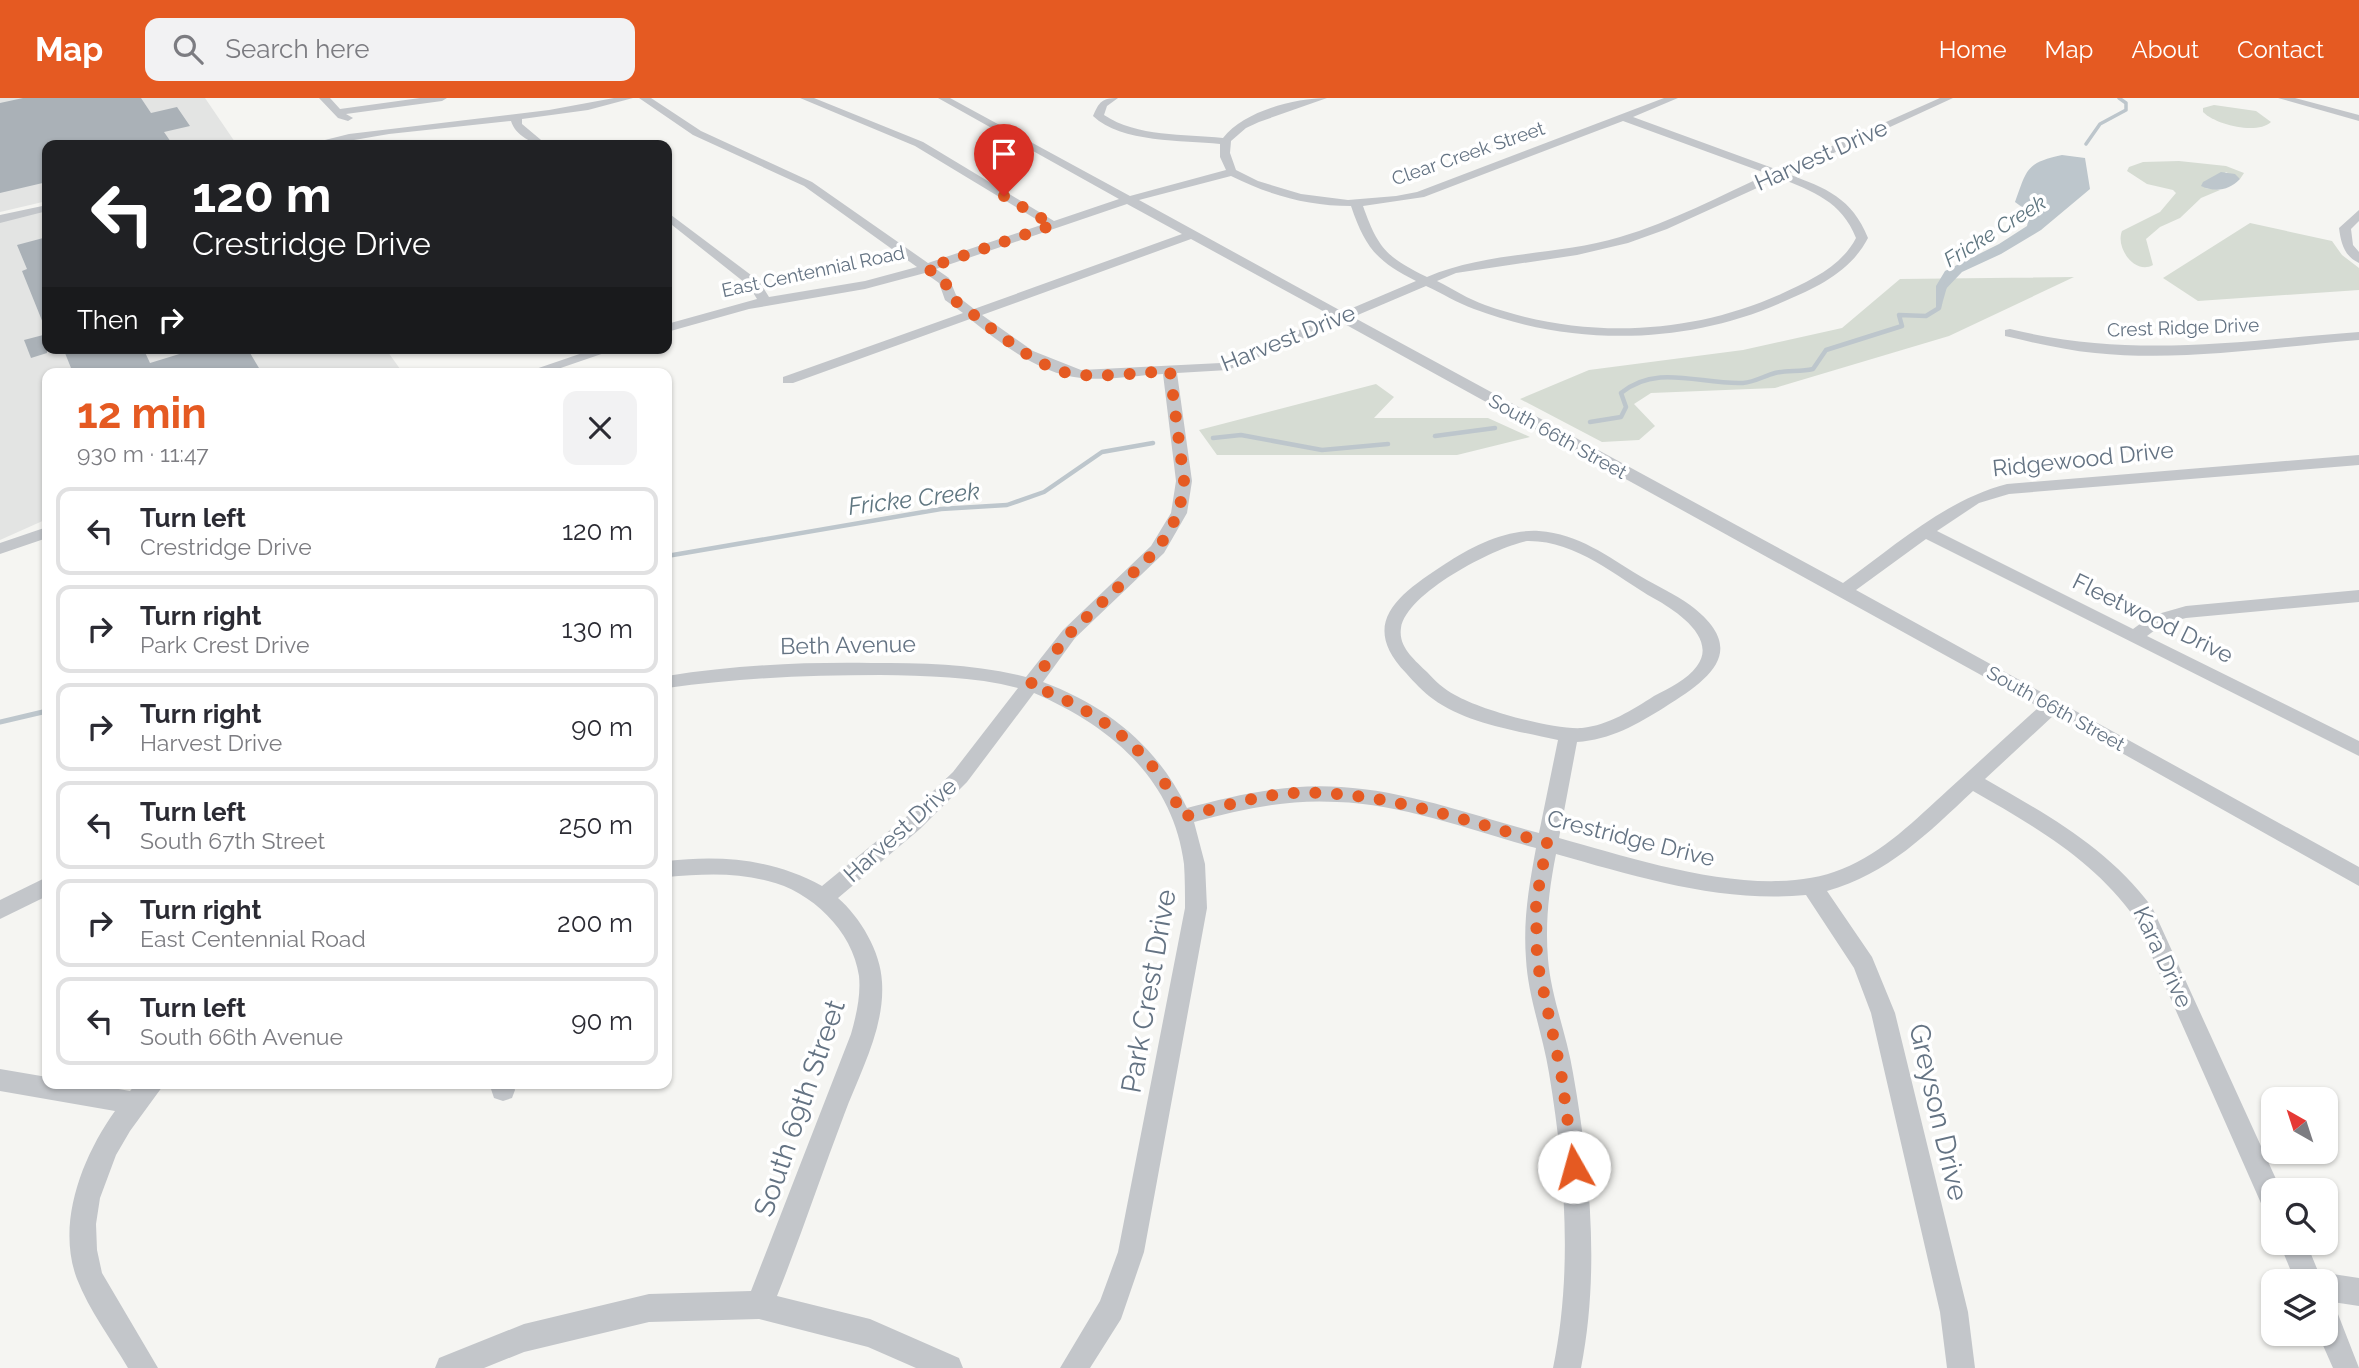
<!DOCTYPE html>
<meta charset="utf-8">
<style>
:root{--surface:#fff;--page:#f2f2f3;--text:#2b2b33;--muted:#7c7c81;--line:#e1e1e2;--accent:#e55a22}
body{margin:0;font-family:Raleway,sans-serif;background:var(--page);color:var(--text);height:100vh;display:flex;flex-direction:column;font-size:26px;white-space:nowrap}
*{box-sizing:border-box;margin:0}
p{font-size:23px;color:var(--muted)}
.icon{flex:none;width:38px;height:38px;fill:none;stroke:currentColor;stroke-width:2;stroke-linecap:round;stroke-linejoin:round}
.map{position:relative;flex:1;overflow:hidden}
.drawer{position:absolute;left:42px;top:270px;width:630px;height:721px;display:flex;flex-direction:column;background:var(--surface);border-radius:14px;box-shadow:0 2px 5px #0004}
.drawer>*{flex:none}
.top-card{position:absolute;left:42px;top:42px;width:630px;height:214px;border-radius:14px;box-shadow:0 2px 5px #0004;background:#202124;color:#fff;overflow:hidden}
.needle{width:46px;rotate:321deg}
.tools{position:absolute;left:2261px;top:989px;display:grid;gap:14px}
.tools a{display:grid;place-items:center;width:77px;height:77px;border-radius:14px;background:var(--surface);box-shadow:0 2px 5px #0004;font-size:35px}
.pin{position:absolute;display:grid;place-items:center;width:60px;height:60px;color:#fff;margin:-72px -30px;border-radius:50% 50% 50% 0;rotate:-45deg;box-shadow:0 0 7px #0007}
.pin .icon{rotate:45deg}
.me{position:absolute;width:77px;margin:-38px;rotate:353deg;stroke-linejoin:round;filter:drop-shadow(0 0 5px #0008)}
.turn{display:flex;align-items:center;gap:24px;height:147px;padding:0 35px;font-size:32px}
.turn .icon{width:91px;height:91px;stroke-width:2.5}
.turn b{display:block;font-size:49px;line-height:60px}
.then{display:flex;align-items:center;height:66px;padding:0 35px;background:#0003;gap:14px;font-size:26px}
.round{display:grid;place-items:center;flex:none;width:74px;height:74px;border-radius:14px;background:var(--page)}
.overview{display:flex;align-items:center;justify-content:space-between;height:119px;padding:0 35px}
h1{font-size:42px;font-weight:700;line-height:52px;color:var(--accent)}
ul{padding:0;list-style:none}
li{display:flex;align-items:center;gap:21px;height:88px;margin:0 14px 10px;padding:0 21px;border:4px solid var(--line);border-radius:14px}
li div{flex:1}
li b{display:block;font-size:26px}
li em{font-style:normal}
header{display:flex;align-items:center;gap:42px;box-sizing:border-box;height:98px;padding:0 35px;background:var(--accent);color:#fff}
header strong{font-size:33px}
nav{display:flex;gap:38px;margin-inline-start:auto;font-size:24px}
.search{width:490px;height:63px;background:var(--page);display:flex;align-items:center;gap:18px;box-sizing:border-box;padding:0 24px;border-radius:14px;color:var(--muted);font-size:26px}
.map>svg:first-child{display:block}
</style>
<header>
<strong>Map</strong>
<div class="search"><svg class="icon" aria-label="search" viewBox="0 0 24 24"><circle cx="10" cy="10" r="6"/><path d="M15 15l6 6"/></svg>Search here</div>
<nav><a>Home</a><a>Map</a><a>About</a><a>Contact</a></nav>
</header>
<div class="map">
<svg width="2359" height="1270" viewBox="0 0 2359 1270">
<rect width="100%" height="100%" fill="#f5f5f2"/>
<g fill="#e3e4e3">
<polygon points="0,0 205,0 237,47 47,47 47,103 0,114"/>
<polygon points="47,112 47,250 385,250 403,275 47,275 47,421 0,442 0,124"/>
</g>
<g fill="#d6dcd3">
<path d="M 2214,7 L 2256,13 L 2271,24 C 2257,37 2216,27 2203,14 L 2203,10 Z"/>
<path d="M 2179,63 L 2226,68 L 2244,75 L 2240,81 L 2226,74 L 2205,90 L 2220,92 L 2201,100 L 2180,120 L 2160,129 L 2146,141 L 2153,167 C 2135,177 2115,150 2122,133 L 2160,114 L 2176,95 L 2173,92 L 2147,86 L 2127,73 L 2129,69 L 2143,64 Z"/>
<polygon points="2250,125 2332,143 2342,157 2359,170 2359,192 2198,203 2163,180"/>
<polygon points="2074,179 1949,238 1775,290 1651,295 1634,306 1655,328 1639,342 1602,344 1520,301 1589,272 1743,252 1842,230 1900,181"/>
<polygon points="1376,286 1394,299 1374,320 1488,320 1530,339 1457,357 1217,357 1199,332"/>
</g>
<g fill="#bdc6cc">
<path d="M 2062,57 L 2085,60 L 2090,91 L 2041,132 L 2001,156 L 1962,174 L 1943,194 L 1936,213 L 1936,188 L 1945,173 L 1999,146 L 2027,128 L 2030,115 L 2015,104 C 2027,72 2025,65 2062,57 Z"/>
<path d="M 2221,74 L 2235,76 L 2240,81 C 2229,92 2216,95 2201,88 L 2203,84 Z"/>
</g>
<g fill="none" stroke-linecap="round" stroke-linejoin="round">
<g stroke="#bdc6cc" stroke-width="3.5">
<polyline points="2086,46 2100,26 2126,12 2126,5 2119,0"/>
<polyline points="1940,207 1946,186"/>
</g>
<g stroke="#bdc6cc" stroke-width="4.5">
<path d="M 1590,324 L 1621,319 L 1626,309 L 1621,295 C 1657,265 1701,287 1743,285 C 1755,284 1764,278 1775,275 C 1787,272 1800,274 1813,271 L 1826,252 L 1902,228 L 1899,217 L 1926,218 L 1939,210 L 1940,205"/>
<polyline points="1435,338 1495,330"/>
<polyline points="1213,340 1241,337 1322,352 1388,346"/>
<polyline points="667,458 941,411 1007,407 1044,394 1102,354 1153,345"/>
</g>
<polyline stroke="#bdc6cc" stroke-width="5" points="0,624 47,613"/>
</g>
<g fill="#aab1b7">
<polygon points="23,0 141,0 151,15 177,9 190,28 164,34 173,47 47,47 47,84 0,95 0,5"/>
<polygon points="47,139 47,235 22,173 27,171 17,147"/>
<polygon points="47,236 47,255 31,260 24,242"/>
<polygon points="63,250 143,250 150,265 199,250 247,250 262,275 73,275"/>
</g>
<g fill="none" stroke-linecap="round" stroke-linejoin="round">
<g fill="#c3c6ca" fill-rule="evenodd">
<polygon points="319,0 330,0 340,11 420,0 447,0 442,3 346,16 353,20 348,23 338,20"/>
<path d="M 614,0 L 633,0 L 588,12 L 522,21 L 522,26 L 547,47 C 533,47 515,37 511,23 L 389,36 L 325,47 L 305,47 L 349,36 L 549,12 Z"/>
<path d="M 639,0 L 651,0 L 701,33 L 812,84 L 928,165 L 1044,126 L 915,48 L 800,0 L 814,0 L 923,44 L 1054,123 L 1119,101 L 938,0 L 950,0 L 1130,98 L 1226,72 L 1220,59 L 1220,46 C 1183,42 1121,45 1093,18 C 1099,4 1102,0 1118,0 L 1107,8 L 1104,17 C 1137,39 1184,36 1223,40 C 1244,13 1295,0 1327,0 L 1259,24 L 1246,30 L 1231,43 L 1230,55 L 1236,72 L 1258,83 L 1301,96 L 1348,102 L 1396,98 L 1417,94 L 1664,0 L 1678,0 L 1633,19 L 1778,72 L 1940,0 L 1953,0 L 1788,76 C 1826,90 1852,100 1868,140 C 1851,173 1818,189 1785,203 C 1688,247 1574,249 1474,211 C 1457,205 1442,195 1426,188 L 1353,219 L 1843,485 C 1895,448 1945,402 2007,386 L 2359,357 L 2359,367 L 2009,396 L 1979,405 L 1937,433 L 2133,531 L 2151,518 L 2186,508 L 2359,492 L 2359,504 L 2186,520 L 2163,526 L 2147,538 L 2359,643 L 2359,658 L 1926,441 L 1856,492 L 2359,769 L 2359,788 L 2054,617 L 1985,681 C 2048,717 2108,750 2152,809 L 2281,1092 L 2273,1092 L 2273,1116 L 2264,1112 L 2135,820 C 2093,761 2034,728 1973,693 C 1928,735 1888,776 1827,793 L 1872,859 L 1895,915 L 1968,1214 L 1975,1270 L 1947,1270 L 1940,1214 L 1871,915 L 1854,870 L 1806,797 C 1720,805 1638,779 1556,756 C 1549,791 1545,825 1548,861 C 1551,899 1567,937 1573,975 C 1590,1071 1600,1174 1581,1270 L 1553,1270 C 1573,1174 1565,1071 1549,975 C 1543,937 1528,899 1526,861 C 1523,822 1529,788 1536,750 C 1472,733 1404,706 1337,704 C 1288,701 1241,711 1194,724 L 1205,766 L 1207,810 L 1144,1154 L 1121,1221 L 1090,1270 L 1060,1270 L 1100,1203 L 1118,1154 L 1185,810 C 1185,796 1185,781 1184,766 C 1173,680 1110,628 1034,595 L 967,684 L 920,731 L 838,800 C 860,819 881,854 882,884 C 885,930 860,974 844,1017 C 821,1077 801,1138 777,1198 L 870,1221 L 959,1260 L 963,1270 L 916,1270 L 868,1249 L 759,1221 L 649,1224 L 524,1254 L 484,1270 L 435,1270 L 439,1260 L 524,1226 L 649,1196 L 751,1193 L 851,936 C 856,918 861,898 859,878 C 853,833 811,793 768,783 C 735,774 701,776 667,779 L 667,763 C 722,757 773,761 822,788 L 906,719 L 953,674 L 1018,590 C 973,578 926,578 880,577 C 808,577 738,580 667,590 L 667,578 C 734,567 803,564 871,565 C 924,565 975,566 1026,579 L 1063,532 L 1151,448 L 1171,415 L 1176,383 L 1163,276 C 1137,277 1107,283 1081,280 C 1039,276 1002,246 970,221 L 793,285 L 783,285 L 783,279 L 963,215 L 945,202 L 939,185 L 925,175 L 865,191 L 749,211 L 667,234 L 667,226 L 757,201 L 749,188 L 667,123 L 667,114 L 759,183 L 769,199 L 865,183 L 917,169 L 804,88 L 693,37 ZM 1623,23 L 1768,76 C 1720,98 1671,124 1620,139 C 1557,158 1487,153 1427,179 C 1386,159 1378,150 1363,108 L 1424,99 ZM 1231,78 C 1269,97 1308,108 1351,108 C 1365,149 1376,163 1416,183 L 1343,214 L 1139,102 ZM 1779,80 C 1813,93 1842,104 1856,140 C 1841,169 1809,183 1781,196 C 1687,238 1581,241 1485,207 C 1468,201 1453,191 1437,183 L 1456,175 L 1577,157 L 1628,145 L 1667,131 ZM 1127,106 L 1182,136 L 974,211 L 956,197 L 949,180 L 936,171 ZM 1191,141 L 1332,218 L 1221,265 L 1081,272 L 1033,253 L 982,217 ZM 1341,224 L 2039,609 C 2009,636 1979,664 1948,692 C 1915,722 1884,754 1842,771 C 1762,804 1639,762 1559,740 L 1577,644 C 1610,642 1638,626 1665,609 C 1710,581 1750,552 1690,507 C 1675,496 1657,488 1640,478 C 1607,458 1579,436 1539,433 C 1506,431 1472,448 1445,466 C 1401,495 1357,524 1406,575 C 1414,584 1423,594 1433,601 C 1467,626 1518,633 1558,642 L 1539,735 C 1475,718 1408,693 1341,689 C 1288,685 1237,697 1187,710 C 1157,648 1107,608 1043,584 L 1075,540 L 1164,455 L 1187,415 L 1192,383 L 1177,275 L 1228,272 ZM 1527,443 C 1576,442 1615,478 1655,501 C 1675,512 1718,540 1697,568 C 1687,582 1669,590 1654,598 C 1632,612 1609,627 1582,630 C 1553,632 1481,612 1455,597 C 1444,591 1435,583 1427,574 C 1415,562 1398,549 1401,530 C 1406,495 1495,449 1527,443 Z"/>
<polygon points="2278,0 2295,0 2359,17 2359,23"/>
<polygon points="47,107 47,113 0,125 0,117"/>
<path d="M 2359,112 L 2359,123 L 2351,131 L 2353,147 L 2359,154 L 2359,165 C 2344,158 2341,145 2339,130 Z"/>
<path d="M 2010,231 C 2132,261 2237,243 2359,234 L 2359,242 C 2272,249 2183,264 2095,255 C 2065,252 2035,245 2005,238 L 2005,232 Z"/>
<polygon points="597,250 619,250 546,275 524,275"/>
<polygon points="47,429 47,440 0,456 0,445"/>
<polygon points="47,779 47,798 0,821 0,802"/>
<path d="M 0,971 L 47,979 L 47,985 L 84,985 L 130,993 L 137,985 L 165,985 L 130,1033 L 116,1057 L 100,1100 L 96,1126 L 97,1152 L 102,1175 L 158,1270 L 128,1270 C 111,1241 89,1212 77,1181 C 56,1126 82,1059 115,1013 L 0,993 Z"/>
<polygon points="489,985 513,985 515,992 512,1000 503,1003 494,1000"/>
<polygon points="2279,1144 2306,1144 2320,1178 2326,1175 2359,1180 2359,1208 2326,1203 2326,1183 2295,1183"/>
<polygon points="2326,1207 2336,1211 2359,1270 2333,1270 2318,1236 2326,1236"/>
</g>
</g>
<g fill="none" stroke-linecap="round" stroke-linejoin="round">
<path stroke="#e55a22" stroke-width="12" stroke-dasharray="0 21.6" d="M 1004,98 L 1053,127 L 927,170 L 945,183 L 950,199 C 981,221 1023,259 1057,272 C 1086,283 1138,274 1170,273 L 1184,383 L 1179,415 L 1158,451 L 1069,536 L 1030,587 C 1097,612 1154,651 1183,719 C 1210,712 1238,703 1267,698 C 1354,683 1462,722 1547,745 L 1536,804 L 1537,863 L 1561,974 L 1574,1069"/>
</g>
<g text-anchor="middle" stroke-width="7" stroke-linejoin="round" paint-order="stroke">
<g font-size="19" fill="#647383" stroke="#fff">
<text transform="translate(1468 55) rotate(-19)" y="7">Clear Creek Street</text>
<text transform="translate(813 173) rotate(-12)" y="7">East Centennial Road</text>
<text transform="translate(2183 229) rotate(-2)" y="7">Crest Ridge Drive</text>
<text transform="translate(1558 338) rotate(29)" y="7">South 66th Street</text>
<text transform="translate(2056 610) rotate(29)" y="7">South 66th Street</text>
</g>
<g font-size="21" font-style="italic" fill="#5f7680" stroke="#fff">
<text transform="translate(1995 133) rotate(-32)" y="7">Fricke Creek</text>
</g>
<g font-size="23" fill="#647383" stroke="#fff">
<text transform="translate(1821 57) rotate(-24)" y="8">Harvest Drive</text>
<text transform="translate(1288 240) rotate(-22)" y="8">Harvest Drive</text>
<text transform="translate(2083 361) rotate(-6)" y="8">Ridgewood Drive</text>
<text transform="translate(2153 520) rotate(26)" y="8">Fleetwood Drive</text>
<text transform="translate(848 547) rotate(-1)" y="8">Beth Avenue</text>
<text transform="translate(900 732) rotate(-42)" y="8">Harvest Drive</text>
<text transform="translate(1631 740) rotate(14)" y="8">Crestridge Drive</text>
<text transform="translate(2163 859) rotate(65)" y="8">Kara Drive</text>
</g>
<g font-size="24" font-style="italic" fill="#5f7680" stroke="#fff">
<text transform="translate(914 401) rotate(-7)" y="8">Fricke Creek</text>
</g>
<g font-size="28" fill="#647383" stroke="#fff">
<text transform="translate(1148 893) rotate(-80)" y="10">Park Crest Drive</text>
<text transform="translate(799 1010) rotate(-71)" y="10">South 69th Street</text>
<text transform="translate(1939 1014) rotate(77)" y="10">Greyson Drive</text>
</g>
</g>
</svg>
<div class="tools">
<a><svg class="needle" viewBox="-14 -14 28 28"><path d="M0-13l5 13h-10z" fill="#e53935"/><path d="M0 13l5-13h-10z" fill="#7c7c81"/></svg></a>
<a><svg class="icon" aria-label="search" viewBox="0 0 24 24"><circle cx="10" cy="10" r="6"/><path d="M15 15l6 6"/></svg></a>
<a><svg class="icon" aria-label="layers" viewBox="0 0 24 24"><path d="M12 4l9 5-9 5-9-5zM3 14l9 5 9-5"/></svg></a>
</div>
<div class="pin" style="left:1004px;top:98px;background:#d93025"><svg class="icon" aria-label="arrive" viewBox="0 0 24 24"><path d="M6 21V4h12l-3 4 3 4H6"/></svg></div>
<svg class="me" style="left:1574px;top:1069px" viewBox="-20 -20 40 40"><circle r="19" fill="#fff"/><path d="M0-13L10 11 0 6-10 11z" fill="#e55a22"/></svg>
<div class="top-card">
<div class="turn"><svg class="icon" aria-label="left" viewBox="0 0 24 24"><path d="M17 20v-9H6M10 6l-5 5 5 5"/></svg><div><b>120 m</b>Crestridge Drive</div></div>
<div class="then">Then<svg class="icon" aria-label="right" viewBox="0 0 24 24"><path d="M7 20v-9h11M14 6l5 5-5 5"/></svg></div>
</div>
<section class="drawer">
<div class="overview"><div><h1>12 min</h1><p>930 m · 11:47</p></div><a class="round"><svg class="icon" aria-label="close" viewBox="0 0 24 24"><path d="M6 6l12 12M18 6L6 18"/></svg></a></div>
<ul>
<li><svg class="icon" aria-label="left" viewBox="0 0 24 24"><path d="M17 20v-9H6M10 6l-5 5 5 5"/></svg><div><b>Turn left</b><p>Crestridge Drive</p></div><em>120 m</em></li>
<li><svg class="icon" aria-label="right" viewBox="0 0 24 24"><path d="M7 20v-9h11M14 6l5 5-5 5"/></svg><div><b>Turn right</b><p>Park Crest Drive</p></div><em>130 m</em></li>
<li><svg class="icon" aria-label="right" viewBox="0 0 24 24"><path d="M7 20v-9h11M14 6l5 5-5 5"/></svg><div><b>Turn right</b><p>Harvest Drive</p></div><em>90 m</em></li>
<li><svg class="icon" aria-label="left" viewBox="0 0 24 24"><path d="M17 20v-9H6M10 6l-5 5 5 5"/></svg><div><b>Turn left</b><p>South 67th Street</p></div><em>250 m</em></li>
<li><svg class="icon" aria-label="right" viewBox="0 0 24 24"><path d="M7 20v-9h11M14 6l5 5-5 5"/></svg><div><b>Turn right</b><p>East Centennial Road</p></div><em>200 m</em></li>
<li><svg class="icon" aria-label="left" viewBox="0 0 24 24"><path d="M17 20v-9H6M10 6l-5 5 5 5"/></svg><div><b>Turn left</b><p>South 66th Avenue</p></div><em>90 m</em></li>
</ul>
</section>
</div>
